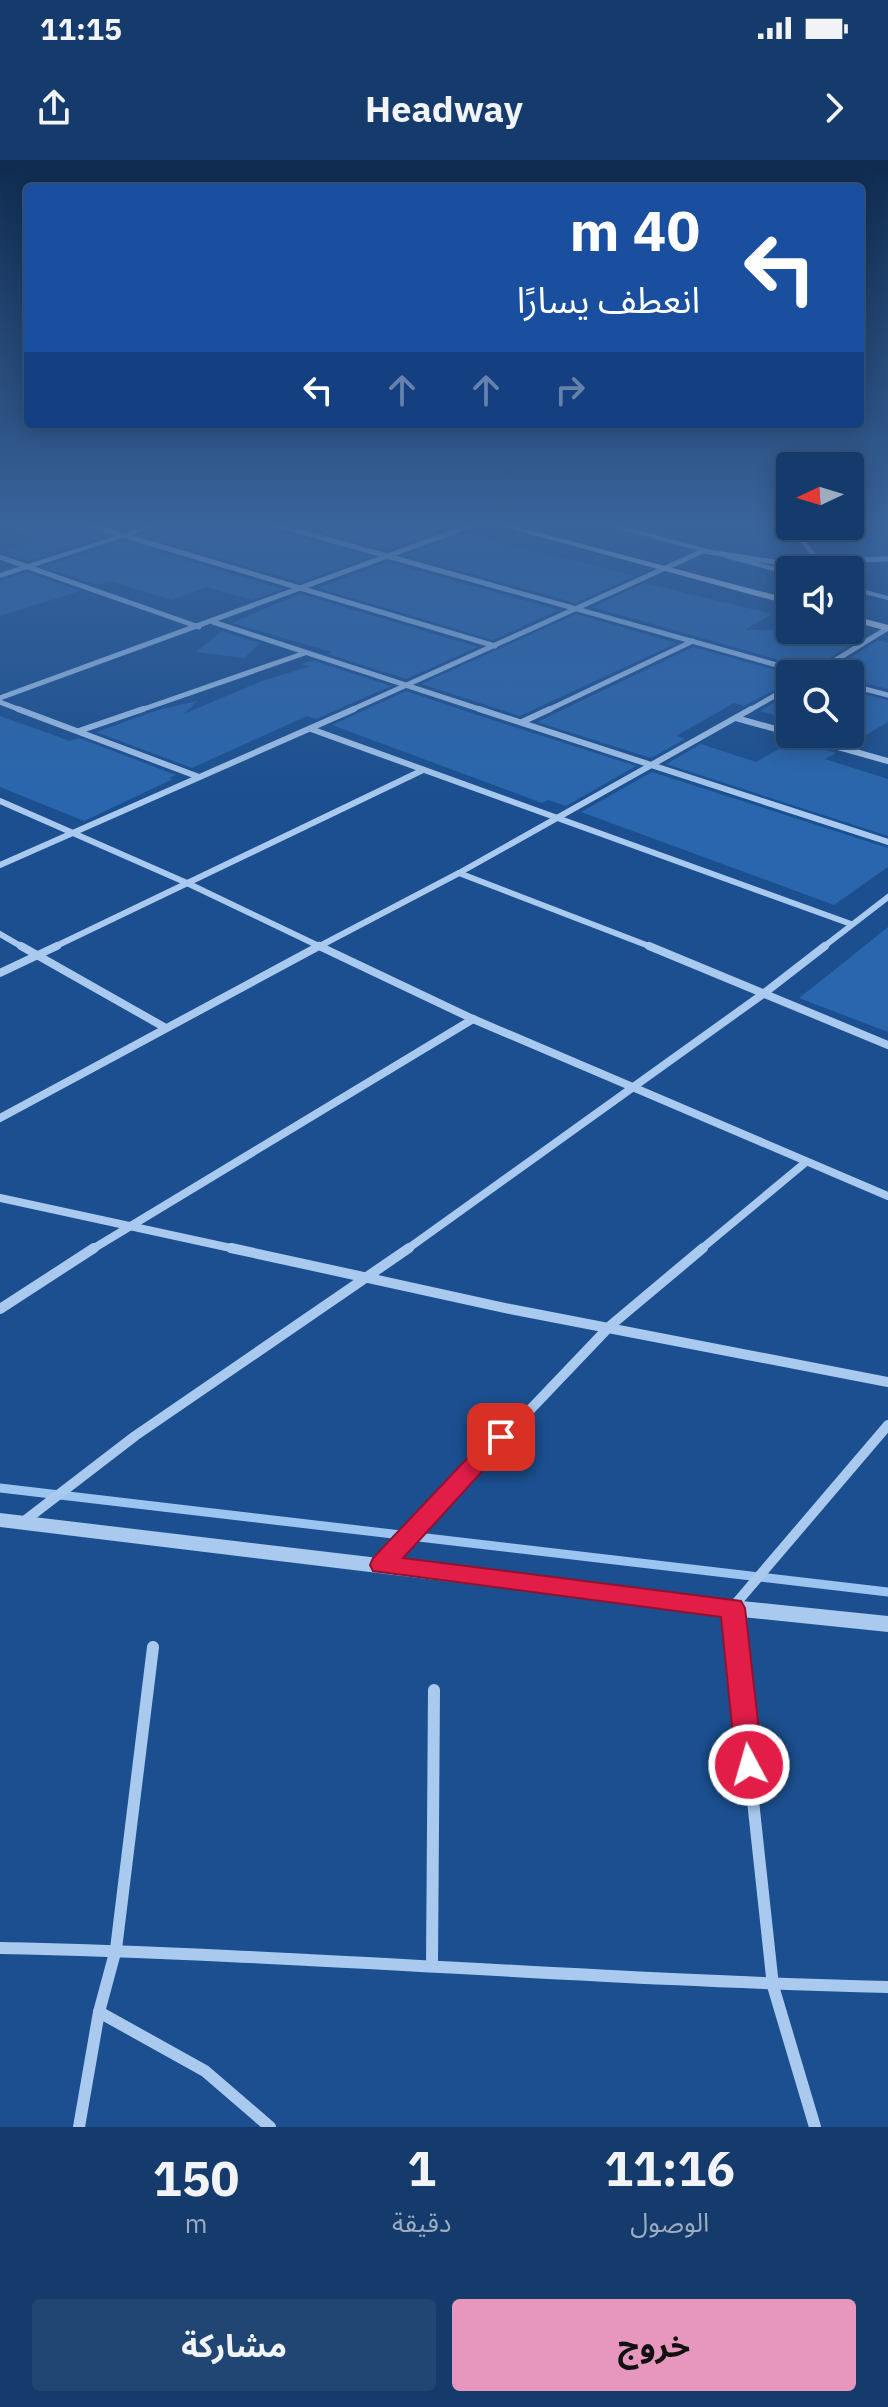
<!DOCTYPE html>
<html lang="ar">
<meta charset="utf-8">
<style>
:root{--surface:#143b6b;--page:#214673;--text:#f1f3f6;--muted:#9dadc1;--line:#33557e;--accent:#e797bd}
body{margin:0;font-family:"IBM Plex Sans","Noto Sans Arabic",sans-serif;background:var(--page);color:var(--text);direction:rtl;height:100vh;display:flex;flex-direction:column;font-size:30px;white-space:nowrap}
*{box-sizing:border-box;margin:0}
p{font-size:26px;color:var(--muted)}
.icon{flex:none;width:44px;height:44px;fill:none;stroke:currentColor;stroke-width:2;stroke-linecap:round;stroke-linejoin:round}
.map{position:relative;height:1967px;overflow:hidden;direction:ltr}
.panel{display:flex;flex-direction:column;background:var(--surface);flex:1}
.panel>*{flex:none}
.top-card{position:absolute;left:24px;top:24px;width:840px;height:244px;border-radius:8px;box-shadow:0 4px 20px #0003,0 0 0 2px var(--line);direction:rtl;background:#1a4fa0;color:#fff;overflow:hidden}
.needle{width:52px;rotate:266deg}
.controls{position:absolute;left:776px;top:292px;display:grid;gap:16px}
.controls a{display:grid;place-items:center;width:88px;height:88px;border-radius:8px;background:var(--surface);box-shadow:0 4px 20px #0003,0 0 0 2px var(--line);font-size:40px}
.pin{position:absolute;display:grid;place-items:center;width:68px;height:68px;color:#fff;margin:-34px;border-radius:16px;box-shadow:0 4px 12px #0006}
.me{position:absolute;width:88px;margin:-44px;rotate:354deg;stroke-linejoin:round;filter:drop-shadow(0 0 6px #0008)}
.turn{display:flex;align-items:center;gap:28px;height:168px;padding:0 32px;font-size:36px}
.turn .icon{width:104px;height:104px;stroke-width:2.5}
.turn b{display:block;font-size:56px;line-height:68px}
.lanes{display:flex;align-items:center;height:76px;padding:0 32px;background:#0003;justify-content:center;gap:40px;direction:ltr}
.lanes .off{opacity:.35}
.eta{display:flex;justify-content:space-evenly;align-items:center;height:136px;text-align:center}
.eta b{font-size:48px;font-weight:700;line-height:56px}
.primary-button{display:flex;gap:16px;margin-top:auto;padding:16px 32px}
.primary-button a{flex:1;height:92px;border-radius:8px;background:var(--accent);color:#111;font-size:32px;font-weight:700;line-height:92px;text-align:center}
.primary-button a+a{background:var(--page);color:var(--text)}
.status{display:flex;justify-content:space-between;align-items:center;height:56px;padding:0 40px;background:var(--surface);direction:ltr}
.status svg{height:22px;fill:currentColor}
header{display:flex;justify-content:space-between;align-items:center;height:104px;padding:0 32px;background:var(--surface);font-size:36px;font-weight:700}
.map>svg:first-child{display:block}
</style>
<div class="status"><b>11:15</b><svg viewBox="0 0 49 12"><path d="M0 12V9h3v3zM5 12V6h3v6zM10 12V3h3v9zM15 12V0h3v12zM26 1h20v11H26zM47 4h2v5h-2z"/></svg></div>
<header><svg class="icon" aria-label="forward" viewBox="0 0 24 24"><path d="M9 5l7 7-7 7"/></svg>Headway<svg class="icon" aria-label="share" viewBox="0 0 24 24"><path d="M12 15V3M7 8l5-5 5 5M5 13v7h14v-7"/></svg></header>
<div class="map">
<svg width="888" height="1967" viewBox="0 0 888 1967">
<rect width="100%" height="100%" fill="#1b4f8f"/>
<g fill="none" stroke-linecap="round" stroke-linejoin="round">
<g stroke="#9cc4f0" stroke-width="4">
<polyline points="608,364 707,391"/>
<polyline points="726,396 790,413"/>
<polyline points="850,428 888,438"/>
</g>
<polyline stroke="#9cc4f0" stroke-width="9" points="0,1328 888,1432"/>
</g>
<g fill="#2a66ad">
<polygon points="11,364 80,364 83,369 106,376 28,401 0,392 40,378 10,369"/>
<polygon points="167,364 268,364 272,369 370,397 300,422 141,375"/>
<polygon points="293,364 421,364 444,369 387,390"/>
<polygon points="464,374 563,398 635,416 575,443 405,395"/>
<polygon points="122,381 283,429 252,440 206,427 172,440 110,421 97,425 44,407"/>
<polygon points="388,402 559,450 493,480 318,428"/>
<polygon points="27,412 80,431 0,456 0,421"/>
<polygon points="645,423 772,454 744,470 836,470 863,477 820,504 790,500 790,503 592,447"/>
<polygon points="300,434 478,487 406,519 328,494 332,492 232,463"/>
<polygon points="576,454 677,483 520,556 421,524"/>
<polygon points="222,471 260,483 244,498 196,492"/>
<polygon points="878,480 888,483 888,529 850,520 850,512 834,508"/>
<polygon points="693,487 790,514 790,522 744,546 734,543 676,576 685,579 651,598 537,562"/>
<polygon points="312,500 391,526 316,559 307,556 192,608 96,572 158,550 197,541 184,554 262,521 311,506 301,505"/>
<polygon points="406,531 477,555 636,606 566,646 548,640 542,643 332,565"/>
<polygon points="850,531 888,540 888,562 850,584 814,574 850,574"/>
<polygon points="790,533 790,560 760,551"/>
<polygon points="0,556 70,581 79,578 176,615 169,618 173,619 84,661 0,627"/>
<polygon points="793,581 836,593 825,599 888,619 888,676 666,604 701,584 756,602"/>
<polygon points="652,612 888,688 888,707 834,745 581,652"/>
<polygon points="888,767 888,872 799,838 832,812"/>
</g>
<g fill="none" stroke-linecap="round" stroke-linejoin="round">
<g stroke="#a9c9ee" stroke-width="5">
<polyline points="85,364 495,486"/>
<polyline points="273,364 809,514"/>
<polyline points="791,366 818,401"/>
<polyline points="0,397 199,467"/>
<polyline points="213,462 485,551"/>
<polyline points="813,514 888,468"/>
<polyline points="850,525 888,535"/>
<polyline points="0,538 475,364"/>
<polyline points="0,542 23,551"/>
<polyline points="138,551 305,493"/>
<polyline points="349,551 703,391 774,402 888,399"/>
<polyline points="546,551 693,481"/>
<polyline points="748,551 790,527"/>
</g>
<g stroke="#a9c9ee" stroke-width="6">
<polyline points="18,549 199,617"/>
<polyline points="479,549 888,682"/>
<polyline points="736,558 790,573"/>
<polyline points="522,562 550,549"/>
<polyline points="311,569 851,764"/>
<polyline points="79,571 143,549"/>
<polyline points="792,574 888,601"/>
<polyline points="0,641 187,723 323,788"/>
<polyline points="0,705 354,549"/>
<polyline points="459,713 654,788"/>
<polyline points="0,774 24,788"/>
<polyline points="52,788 423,610"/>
<polyline points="316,788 459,713 751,549"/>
<polyline points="822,788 888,737"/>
</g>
<g stroke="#a9c9ee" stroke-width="8">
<polyline points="21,786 164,867"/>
<polyline points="319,786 473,859 888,1036"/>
<polyline points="649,786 888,885"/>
<polyline points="0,813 57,786"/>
<polyline points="0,958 319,786"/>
<polyline points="0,1038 240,1090"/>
<polyline points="91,1090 473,859"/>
<polyline points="406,1090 763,834 825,786"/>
<polyline points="700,1090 806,1002"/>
</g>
<g stroke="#a9c9ee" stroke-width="10">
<polyline points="231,1088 510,1149 888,1222"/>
<polyline points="0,1149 94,1088"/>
<polyline points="23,1362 135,1276 409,1088"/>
<polyline points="382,1405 610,1166 703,1088"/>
<polyline points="735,1476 732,1448 888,1265"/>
</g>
<g stroke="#a9c9ee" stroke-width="12">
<polyline points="735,1474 773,1826 815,1967"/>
<path d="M 0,1788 C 296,1794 592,1820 888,1827"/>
<polyline points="432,1805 434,1530"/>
<polyline points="99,1852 205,1911 270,1967"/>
<polyline points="79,1967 99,1852 116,1789 153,1487"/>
</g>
<g fill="#a9c9ee" fill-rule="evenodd">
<polygon points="153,364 164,364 0,418 0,413"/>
<polygon points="0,1353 732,1440 888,1456 888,1472 732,1456 0,1367"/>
</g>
<g fill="#d6e6fa" fill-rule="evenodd">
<polygon points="493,364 506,364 790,439 790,445"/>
<polygon points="850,455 888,465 888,471 850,461"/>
</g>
</g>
<linearGradient id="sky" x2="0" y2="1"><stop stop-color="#0f2b4f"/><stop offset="0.57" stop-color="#39639b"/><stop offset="1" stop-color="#39639b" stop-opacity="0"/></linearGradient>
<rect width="888" height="639" fill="url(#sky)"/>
<polygon fill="#e11d48" stroke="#92132f" stroke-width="2" points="501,1269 509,1271 512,1277 509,1282 403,1398 741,1441 745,1448 763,1605 759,1614 749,1617 740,1614 736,1605 721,1457 373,1411 370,1405 373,1398 493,1271"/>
</svg>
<div class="controls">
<a><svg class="needle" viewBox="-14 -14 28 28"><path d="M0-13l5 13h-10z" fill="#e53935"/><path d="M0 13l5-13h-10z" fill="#9dadc1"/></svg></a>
<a><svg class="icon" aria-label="sound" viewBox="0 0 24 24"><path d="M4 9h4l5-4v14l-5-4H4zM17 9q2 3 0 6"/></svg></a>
<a><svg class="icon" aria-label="search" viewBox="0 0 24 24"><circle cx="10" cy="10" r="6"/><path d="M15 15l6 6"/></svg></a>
</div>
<div class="pin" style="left:501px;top:1277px;background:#d93025"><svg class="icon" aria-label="arrive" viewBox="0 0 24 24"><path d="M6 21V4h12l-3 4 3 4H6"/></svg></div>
<svg class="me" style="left:749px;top:1605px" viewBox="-20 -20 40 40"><circle r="17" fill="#e11d48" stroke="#fff" stroke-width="3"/><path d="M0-11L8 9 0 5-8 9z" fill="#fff"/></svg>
<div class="top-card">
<div class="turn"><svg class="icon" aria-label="left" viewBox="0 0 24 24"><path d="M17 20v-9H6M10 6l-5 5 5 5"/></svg><div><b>40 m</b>انعطف يسارًا</div></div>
<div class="lanes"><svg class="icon" aria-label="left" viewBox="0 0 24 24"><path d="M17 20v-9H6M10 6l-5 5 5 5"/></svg><svg class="icon off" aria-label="ahead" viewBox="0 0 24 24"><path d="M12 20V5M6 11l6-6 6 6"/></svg><svg class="icon off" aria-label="ahead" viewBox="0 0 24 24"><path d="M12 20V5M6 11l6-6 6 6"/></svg><svg class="icon off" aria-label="right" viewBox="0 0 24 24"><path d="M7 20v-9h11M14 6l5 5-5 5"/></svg></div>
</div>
</div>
<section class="panel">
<div class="eta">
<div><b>11:16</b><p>الوصول</p></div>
<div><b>1</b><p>دقيقة</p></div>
<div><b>150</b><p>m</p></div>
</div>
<div class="primary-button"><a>خروج</a><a>مشاركة</a></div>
</section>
